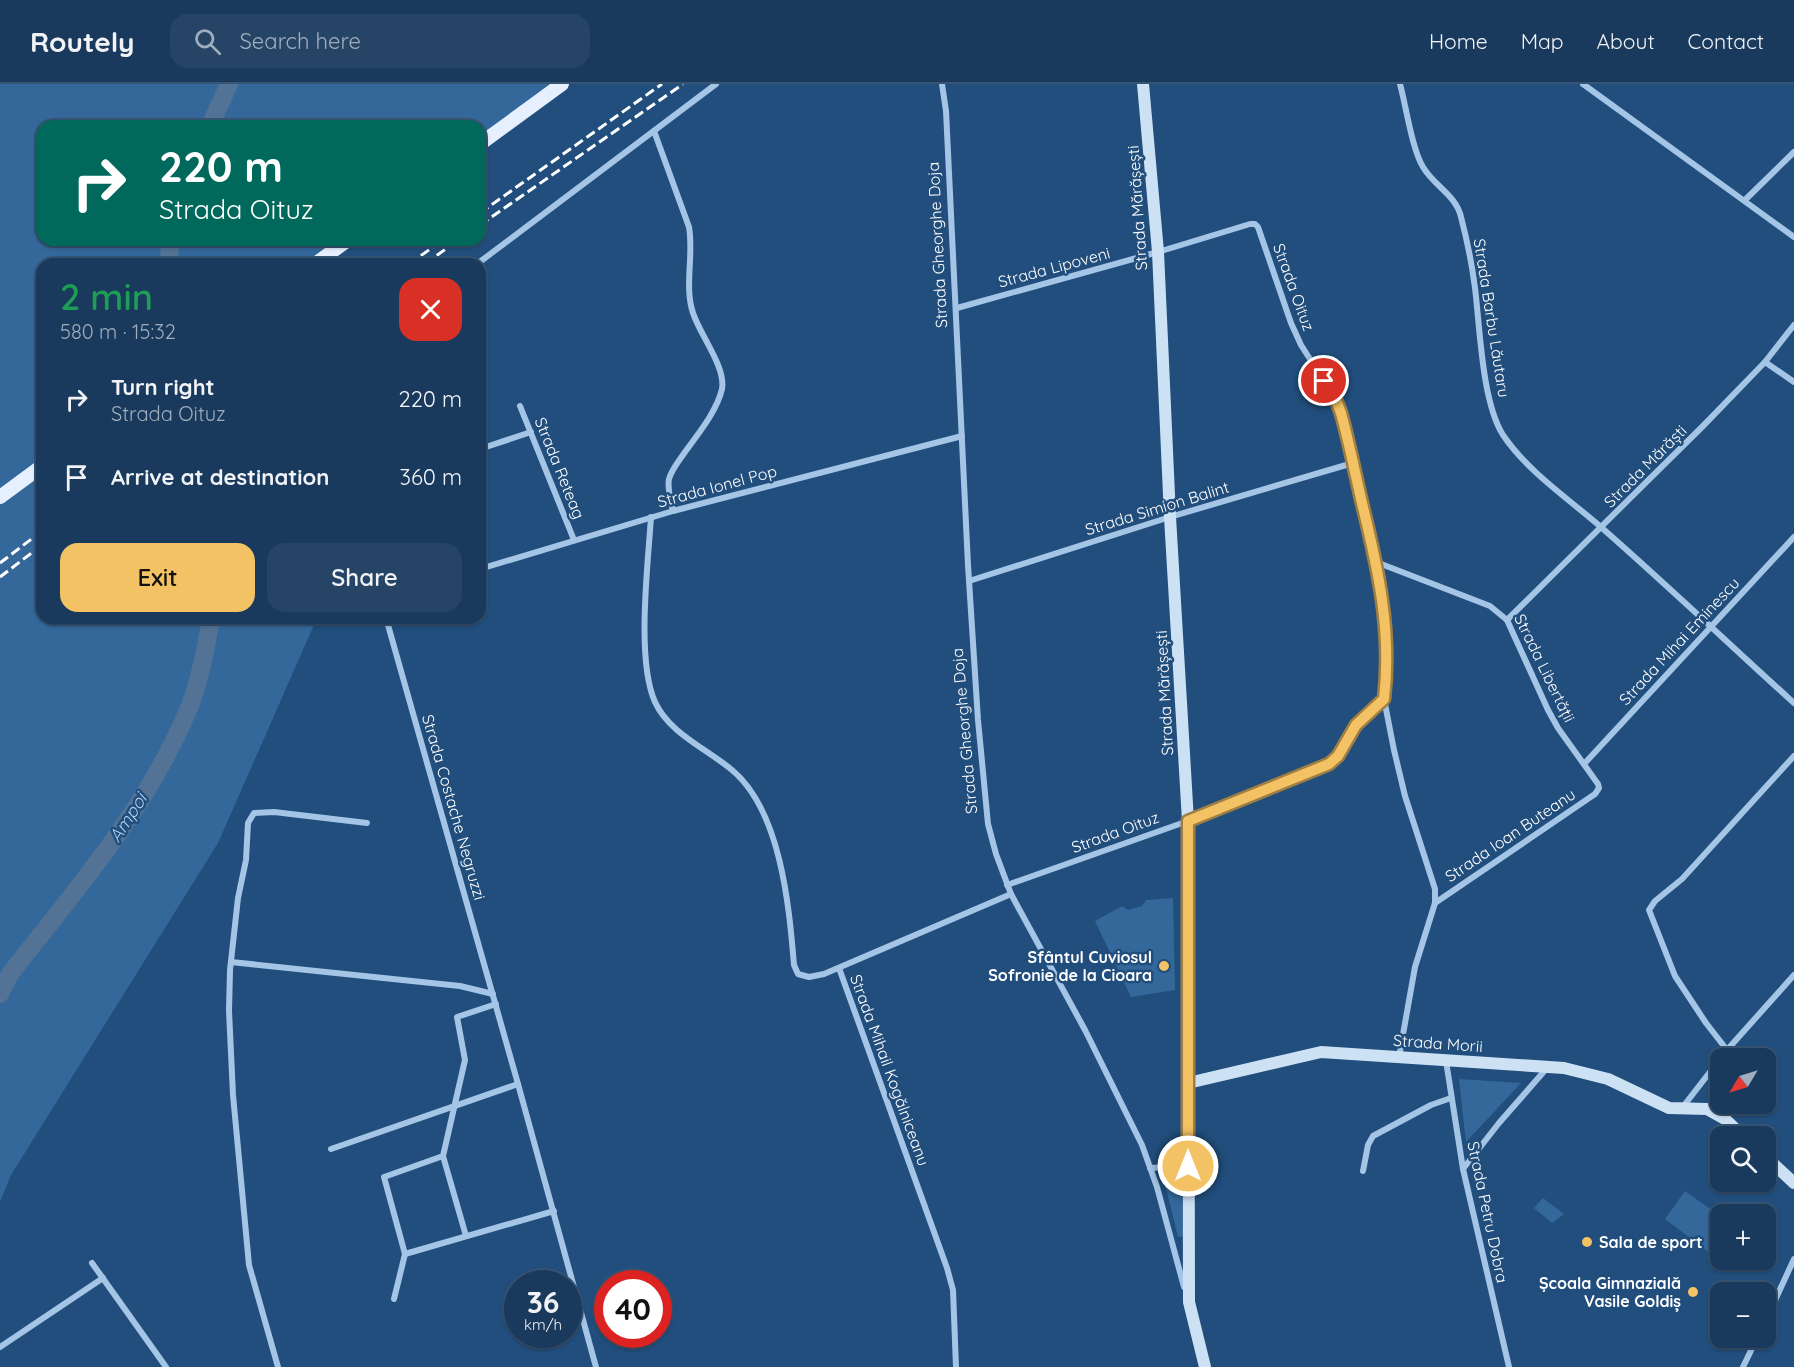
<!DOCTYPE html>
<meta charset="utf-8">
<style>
:root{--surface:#193a5d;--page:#264566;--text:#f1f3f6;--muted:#9fadbc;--line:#375472;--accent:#f3c265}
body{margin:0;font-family:Quicksand,sans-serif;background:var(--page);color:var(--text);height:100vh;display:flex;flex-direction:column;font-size:22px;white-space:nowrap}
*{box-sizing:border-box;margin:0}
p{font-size:20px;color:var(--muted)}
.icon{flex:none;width:33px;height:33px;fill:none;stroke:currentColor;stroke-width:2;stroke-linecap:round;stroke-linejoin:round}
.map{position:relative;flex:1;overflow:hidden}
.details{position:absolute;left:36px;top:174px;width:450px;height:366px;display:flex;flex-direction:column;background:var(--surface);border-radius:18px;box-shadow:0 2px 4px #0004,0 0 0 2px var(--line)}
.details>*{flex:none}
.banner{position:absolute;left:36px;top:36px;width:450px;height:126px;border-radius:18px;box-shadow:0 2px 4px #0004,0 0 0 2px var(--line);background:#00695c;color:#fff;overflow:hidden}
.needle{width:39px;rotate:232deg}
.tools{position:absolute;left:1710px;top:964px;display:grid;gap:12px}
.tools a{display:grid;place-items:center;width:66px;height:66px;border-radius:12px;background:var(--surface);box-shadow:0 2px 4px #0004,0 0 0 2px var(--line);font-size:30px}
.speed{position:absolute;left:504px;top:1186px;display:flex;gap:12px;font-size:30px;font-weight:700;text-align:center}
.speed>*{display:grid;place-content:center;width:78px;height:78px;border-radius:50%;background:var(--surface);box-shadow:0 2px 4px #0004,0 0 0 2px var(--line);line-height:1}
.speed small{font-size:15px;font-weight:400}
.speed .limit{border:9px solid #d22;background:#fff;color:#111}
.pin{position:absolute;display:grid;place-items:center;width:51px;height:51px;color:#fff;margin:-26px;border:3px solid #fff;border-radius:50%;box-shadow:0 2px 6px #0007}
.me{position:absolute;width:66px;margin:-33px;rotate:0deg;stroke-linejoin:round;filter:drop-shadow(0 0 4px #0008)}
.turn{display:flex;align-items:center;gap:21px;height:126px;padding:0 24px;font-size:27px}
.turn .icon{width:78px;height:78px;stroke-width:2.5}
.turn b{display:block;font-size:42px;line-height:51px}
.round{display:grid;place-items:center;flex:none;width:63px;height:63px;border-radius:18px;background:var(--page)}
.summary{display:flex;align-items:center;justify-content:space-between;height:102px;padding:0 24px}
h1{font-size:36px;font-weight:600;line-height:45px;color:#1e9e55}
.cta{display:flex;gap:12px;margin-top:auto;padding:12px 24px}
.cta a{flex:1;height:69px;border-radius:18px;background:var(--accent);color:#111;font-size:24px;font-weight:600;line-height:69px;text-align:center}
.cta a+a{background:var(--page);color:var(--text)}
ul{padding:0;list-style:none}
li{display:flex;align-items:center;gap:18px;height:78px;padding:0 24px}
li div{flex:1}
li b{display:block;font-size:22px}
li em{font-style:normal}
header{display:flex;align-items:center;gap:36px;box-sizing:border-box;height:84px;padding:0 30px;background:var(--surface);border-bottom:2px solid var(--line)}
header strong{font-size:28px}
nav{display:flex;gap:33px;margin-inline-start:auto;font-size:21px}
.search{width:420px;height:54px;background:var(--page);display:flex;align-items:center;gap:15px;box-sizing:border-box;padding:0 21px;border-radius:18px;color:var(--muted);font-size:22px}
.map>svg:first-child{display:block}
</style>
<header>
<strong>Routely</strong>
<div class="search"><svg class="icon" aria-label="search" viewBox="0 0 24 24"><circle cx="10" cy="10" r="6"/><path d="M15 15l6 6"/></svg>Search here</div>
<nav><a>Home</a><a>Map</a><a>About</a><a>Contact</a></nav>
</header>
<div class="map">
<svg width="1794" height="1283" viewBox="0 0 1794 1283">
<rect width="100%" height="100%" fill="#214e7c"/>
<g fill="#34689a">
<polygon points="0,0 551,0 480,53 480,42 42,42 42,156 336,156 302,180 42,180 42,534 317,534 218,759 11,1091 0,1118"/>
<polygon points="1173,814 1175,906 1131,913 1095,837 1122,822 1128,826 1142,822 1146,816"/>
<polygon points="1459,995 1521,999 1466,1058"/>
<polygon points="1181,1086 1183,1152 1178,1153 1162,1088"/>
<polygon points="1685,1107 1720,1132 1719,1176 1665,1135"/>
<polygon points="1543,1114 1564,1130 1552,1139 1534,1124"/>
</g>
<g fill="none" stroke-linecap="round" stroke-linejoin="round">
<g stroke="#527395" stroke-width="18">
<polyline points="210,42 229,0"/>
<polyline points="169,180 170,156"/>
<path d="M 0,910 L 10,890 C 74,808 145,727 186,631 C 199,603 206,564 211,534"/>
</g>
<g stroke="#a4c5e6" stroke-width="6">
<polyline points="942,0 946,27 968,481 978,636 988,740 996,770 1011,810 1085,946 1142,1061 1157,1103 1184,1203"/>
<path d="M 1400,0 C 1406,22 1412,65 1423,83 C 1434,102 1456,111 1461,133 C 1467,156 1472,180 1475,204 C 1480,244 1482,318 1503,351 C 1528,388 1569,415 1602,444 C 1667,501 1730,561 1794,619"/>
<polyline points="1583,0 1794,153"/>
<path d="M 654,47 L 689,143 C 694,171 684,202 693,229 C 700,251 726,283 722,305 C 717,327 698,350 685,368 C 679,377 672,385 669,395 C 667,405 671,417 673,427"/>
<polyline points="1745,116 1794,68"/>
<polyline points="477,180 716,0"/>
<polyline points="957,224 1158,168 1250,140 1255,140 1258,143 1291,239 1301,261 1336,316 1344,338 1376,478 1386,539 1387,588 1384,615 1394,666 1405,712 1435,805 1435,819 1415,883 1399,973"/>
<polyline points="1765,278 1794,298"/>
<polyline points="520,322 574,456"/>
<polyline points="480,365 531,348"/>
<path d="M 651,433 C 648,480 636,576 655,618 C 669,649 707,665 732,686 C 781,727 789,822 794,881 L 798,890 L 809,893 L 824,890 L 1011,810"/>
<polyline points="1376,478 1490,522 1507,536 1548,626 1558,644 1598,700 1599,704 1595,710 1435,819"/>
<polyline points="480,485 673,427 962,352"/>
<polyline points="969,497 1170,433 1353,379"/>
<polyline points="386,534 518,1000 596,1283"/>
<polyline points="1507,536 1703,342 1765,278 1794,241"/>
<polyline points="1584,680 1794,453"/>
<path d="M 1007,801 L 1188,737 L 1319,686 C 1338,676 1343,659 1356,642 C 1363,631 1374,623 1384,615"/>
<polyline points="231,878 460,902 493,910"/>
<polyline points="839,884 947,1184 953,1206 956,1283"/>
<polyline points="1727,966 1706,939 1675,892 1649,826 1655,817 1682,795 1794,672"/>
<polyline points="1446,977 1463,1085 1509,1283"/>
<polyline points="1682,1024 1727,966 1794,891"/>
<polyline points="331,1065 518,1000"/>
<polyline points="443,1072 466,1152"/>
<polyline points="1150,1084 1187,1082"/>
<polyline points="1463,1085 1499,1039 1547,984"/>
<polyline points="1363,1087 1368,1061 1373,1052 1431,1021 1451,1014"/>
<polyline points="405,1170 554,1127"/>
<polyline points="92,1179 166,1283"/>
<polyline points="394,1215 405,1170 384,1093 443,1072 465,976 457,933 496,920"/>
<polyline points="1766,1236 1794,1175"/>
<polyline points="0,1263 103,1194"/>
<polyline points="278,1283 249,1181 233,1011 229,927 230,886 238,814 246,776 248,739 254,729 274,728 367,739"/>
<polyline points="1743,1283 1757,1254"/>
</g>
<g stroke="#cde1f5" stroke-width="12">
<polyline points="1143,0 1158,168 1170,433 1188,737 1189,1218 1205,1283"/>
<polyline points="1188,999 1321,968 1564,984 1608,995 1669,1024 1707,1025 1725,1035 1744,1053"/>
<polyline points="1766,1073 1794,1099"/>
</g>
<g stroke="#e5effd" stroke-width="14">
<polyline points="480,60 562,0"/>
<polyline points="315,180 348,156"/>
<polyline points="0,413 42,382"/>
</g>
<g stroke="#fff" stroke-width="3" stroke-dasharray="10 4.5" stroke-linecap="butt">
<polyline points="480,129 662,0"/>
<polyline points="480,141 683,0"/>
<polyline points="409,180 443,156"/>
<polyline points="425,180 458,156"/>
<polyline points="0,479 42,447"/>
<polyline points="0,493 42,461"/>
</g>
</g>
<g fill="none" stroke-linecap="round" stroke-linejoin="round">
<defs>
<path id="route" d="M 1188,1082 L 1188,737 L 1329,680 L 1338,672 L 1356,641 L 1384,615 C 1392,546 1378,485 1362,419 C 1355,389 1349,358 1341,329 L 1336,316 L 1324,297"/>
</defs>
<use href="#route" stroke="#9e7e42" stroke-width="15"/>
<use href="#route" stroke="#f3c265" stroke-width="10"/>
</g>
<g fill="#f3c265" stroke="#214e7c" stroke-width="2">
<circle cx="1164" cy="882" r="6"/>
<circle cx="1587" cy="1158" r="6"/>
<circle cx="1693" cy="1208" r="6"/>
</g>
<g text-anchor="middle" stroke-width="5" stroke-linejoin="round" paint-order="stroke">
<g font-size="16" fill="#fff" stroke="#214e7c">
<text transform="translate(1137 124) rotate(-94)" y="6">Strada Mărășești</text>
<text transform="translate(937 161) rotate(-93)" y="6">Strada Gheorghe Doja</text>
<text transform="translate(1054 183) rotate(-15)" y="6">Strada Lipoveni</text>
<text transform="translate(1294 203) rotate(70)" y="6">Strada Oituz</text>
<text transform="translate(1492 234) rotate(81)" y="6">Strada Barbu Lăutaru</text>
<text transform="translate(1645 382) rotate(-45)" y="6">Strada Mărăști</text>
<text transform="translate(560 384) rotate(68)" y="6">Strada Reteag</text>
<text transform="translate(717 402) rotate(-15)" y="6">Strada Ionel Pop</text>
<text transform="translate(1157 424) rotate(-17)" y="6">Strada Simion Balint</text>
<text transform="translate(1679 557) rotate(-47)" y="6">Strada Mihai Eminescu</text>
<text transform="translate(1545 584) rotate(64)" y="6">Strada Libertății</text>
<text transform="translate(1164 609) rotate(-93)" y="6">Strada Mărășești</text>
<text transform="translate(964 647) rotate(-95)" y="6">Strada Gheorghe Doja</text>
<text transform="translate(454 723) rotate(74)" y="6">Strada Costache Negruzzi</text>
<text transform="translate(1115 748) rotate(-20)" y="6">Strada Oituz</text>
<text transform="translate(1510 751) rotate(-34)" y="6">Strada Ioan Buteanu</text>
<text transform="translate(1438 959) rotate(4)" y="6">Strada Morii</text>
<text transform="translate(890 986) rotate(70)" y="6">Strada Mihail Kogălniceanu</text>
<text transform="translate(1488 1128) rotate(78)" y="6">Strada Petru Dobra</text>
</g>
<g font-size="16" font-weight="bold" fill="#fff" stroke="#214e7c" text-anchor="end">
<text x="1152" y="879">Sfântul Cuviosul<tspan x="1152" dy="18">Sofronie de la Cioara</tspan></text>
<text x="1599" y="1164" text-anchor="start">Sala de sport</text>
<text x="1681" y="1205">Școala Gimnazială<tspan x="1681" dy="18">Vasile Goldiș</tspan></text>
</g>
<g font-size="18" font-style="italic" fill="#afcfee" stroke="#214e7c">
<text transform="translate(128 734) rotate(-57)" y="6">Ampoi</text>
</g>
</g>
</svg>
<div class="tools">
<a><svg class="needle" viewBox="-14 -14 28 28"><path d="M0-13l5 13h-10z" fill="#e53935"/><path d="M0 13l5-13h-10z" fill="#9fadbc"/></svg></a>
<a><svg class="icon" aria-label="search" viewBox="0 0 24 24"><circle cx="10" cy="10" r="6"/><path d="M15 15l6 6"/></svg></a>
<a>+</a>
<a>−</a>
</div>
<div class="speed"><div>36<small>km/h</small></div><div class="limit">40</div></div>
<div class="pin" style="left:1324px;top:297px;background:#d93025"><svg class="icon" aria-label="arrive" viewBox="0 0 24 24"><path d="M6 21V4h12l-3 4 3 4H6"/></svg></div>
<svg class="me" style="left:1188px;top:1082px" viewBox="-20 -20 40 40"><circle r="17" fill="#f3c265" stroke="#fff" stroke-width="3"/><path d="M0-11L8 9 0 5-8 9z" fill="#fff"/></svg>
<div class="banner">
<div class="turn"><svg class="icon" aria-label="right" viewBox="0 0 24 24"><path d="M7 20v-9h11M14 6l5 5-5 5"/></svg><div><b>220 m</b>Strada Oituz</div></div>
</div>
<section class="details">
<div class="summary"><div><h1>2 min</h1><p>580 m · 15:32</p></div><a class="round" style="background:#d93025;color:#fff"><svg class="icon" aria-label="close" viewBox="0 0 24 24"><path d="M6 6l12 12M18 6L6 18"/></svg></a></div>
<ul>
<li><svg class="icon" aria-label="right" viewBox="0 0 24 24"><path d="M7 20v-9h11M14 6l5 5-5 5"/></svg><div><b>Turn right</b><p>Strada Oituz</p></div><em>220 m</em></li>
<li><svg class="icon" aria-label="arrive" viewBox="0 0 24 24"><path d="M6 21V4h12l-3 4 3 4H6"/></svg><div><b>Arrive at destination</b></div><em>360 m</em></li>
</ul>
<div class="cta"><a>Exit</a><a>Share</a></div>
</section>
</div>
